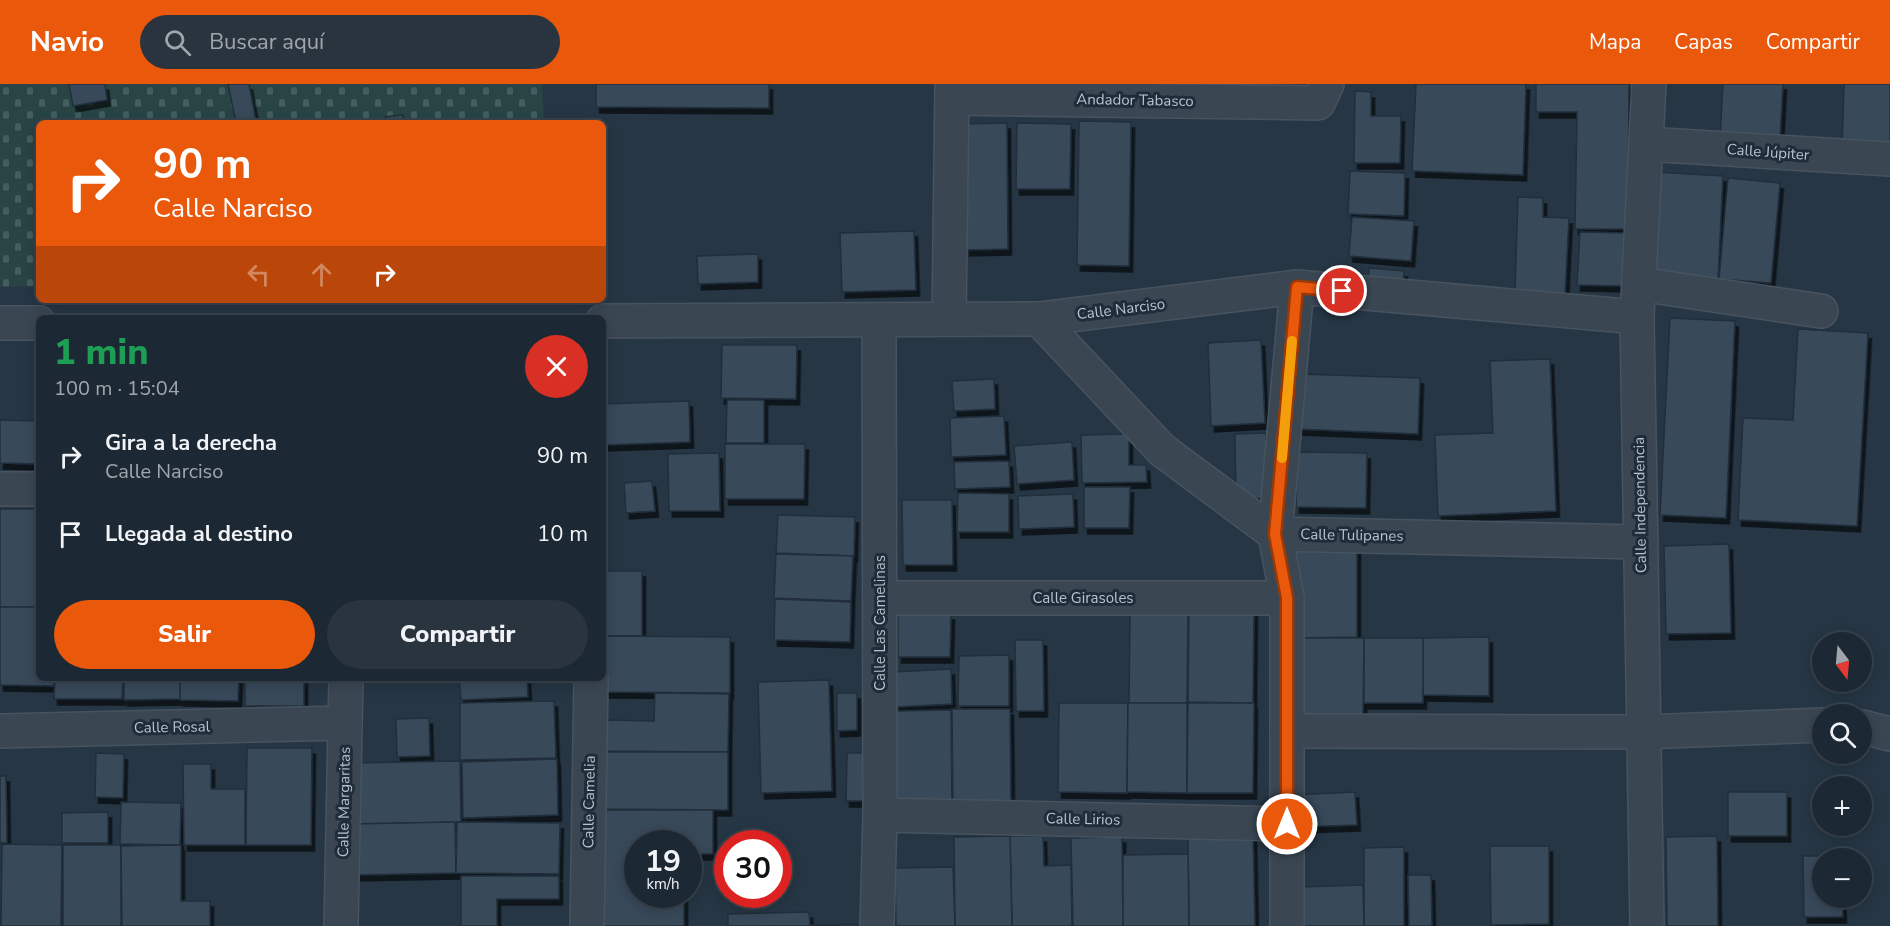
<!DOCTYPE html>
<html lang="es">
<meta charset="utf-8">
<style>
:root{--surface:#1c2833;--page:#29343f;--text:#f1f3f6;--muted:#a0a6ac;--line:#3a444e;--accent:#ea580c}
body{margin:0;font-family:"Nunito Sans",sans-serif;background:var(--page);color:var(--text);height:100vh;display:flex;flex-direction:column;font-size:22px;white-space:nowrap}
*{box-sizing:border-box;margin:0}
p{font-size:20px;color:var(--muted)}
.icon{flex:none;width:33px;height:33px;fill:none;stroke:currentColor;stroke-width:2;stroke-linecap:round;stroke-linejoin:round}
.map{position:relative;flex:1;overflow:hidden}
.sheet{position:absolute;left:36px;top:231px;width:570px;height:366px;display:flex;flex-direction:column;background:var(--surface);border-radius:9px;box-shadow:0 3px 15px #0003,0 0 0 2px var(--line)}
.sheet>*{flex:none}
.banner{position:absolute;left:36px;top:36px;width:570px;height:183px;border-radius:9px;box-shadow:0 3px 15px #0003,0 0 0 2px var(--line);background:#ea580c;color:#fff;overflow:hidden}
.needle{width:39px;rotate:164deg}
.buttons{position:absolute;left:1812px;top:548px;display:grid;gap:12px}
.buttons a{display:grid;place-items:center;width:60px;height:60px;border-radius:50%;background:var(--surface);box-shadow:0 3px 15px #0003,0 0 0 2px var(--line);font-size:30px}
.speed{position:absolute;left:624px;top:746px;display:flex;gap:12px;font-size:30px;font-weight:700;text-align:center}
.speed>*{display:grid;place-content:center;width:78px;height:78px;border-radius:50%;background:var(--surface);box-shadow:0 3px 15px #0003,0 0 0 2px var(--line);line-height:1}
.speed small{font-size:15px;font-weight:400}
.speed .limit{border:9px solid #d22;background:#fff;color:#111}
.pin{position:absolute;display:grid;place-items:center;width:51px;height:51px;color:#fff;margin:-26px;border:3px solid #fff;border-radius:50%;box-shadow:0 2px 6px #0007}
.me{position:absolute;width:66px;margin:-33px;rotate:0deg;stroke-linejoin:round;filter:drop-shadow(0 0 4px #0008)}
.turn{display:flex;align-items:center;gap:21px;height:126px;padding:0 18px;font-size:27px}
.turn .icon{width:78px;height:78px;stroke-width:2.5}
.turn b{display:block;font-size:42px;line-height:51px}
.lanes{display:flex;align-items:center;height:57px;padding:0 18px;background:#0003;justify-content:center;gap:30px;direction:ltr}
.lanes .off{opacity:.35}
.round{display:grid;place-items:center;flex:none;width:63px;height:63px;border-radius:32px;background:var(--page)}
.headline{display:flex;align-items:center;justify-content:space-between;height:102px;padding:0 18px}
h1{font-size:36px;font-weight:800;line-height:45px;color:#1e9e55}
.cta{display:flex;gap:12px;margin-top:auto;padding:12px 18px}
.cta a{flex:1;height:69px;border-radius:36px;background:var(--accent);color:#fff;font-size:24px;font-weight:800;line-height:69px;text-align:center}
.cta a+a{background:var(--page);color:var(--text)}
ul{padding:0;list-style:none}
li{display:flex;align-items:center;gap:18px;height:78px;padding:0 18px}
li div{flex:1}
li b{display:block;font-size:22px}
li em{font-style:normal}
header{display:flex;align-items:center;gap:36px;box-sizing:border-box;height:84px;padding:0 30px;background:var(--accent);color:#fff}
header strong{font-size:28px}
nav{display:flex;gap:33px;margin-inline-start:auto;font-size:21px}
.search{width:420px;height:54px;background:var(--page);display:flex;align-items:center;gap:15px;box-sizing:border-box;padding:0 21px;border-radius:33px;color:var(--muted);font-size:22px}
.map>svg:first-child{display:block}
</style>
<header>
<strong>Navio</strong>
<div class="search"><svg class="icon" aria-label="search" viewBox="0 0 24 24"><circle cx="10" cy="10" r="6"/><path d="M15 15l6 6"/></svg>Buscar aquí</div>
<nav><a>Mapa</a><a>Capas</a><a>Compartir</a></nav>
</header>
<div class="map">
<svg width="1890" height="842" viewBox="0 0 1890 842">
<defs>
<pattern id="cemetery-stones" width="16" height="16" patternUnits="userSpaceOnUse" patternTransform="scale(1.5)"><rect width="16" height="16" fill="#284445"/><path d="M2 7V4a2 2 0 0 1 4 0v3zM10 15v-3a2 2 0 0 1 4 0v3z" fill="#455d5f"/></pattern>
<filter id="shadow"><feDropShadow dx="3.5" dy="6" stdDeviation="0" flood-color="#0009"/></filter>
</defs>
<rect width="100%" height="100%" fill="#263644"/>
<polygon fill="url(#cemetery-stones)" points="0,0 542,0 544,39 39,39 39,202 0,203"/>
<g fill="#384a5a" stroke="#212e3b" stroke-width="1.5" filter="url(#shadow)">
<polygon points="69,0 105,0 107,16 73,22"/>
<polygon points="228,0 249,0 256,37 236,39"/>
<polygon points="596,0 769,0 769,24 596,23"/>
<polygon points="1416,0 1526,0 1523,91 1412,87"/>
<polygon points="1536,0 1629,0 1628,145 1575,145 1577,28 1536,28"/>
<polygon points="1723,0 1783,0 1780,56 1720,54"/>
<polygon points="1844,0 1890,0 1890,66 1842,64"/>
<polygon points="1355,7 1371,8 1371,32 1401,32 1400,79 1354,79"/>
<polygon points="403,31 404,39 386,39 385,33"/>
<polygon points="1079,37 1131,38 1129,182 1077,181"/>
<polygon points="1007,39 1008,165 966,166 964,40"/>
<polygon points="1017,39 1071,40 1070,105 1016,105"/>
<polygon points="1350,87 1405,89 1404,132 1348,130"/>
<polygon points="1655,88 1723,92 1718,195 1649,192"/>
<polygon points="1728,94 1780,99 1771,199 1719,195"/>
<polygon points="1518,113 1543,114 1543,133 1569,134 1565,210 1515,207"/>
<polygon points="1352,133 1414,137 1411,177 1349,172"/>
<polygon points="914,147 916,206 842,208 840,149"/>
<polygon points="1580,148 1625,149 1623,202 1577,201"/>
<polygon points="758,170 758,198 698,200 697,172"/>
<polygon points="1369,184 1404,187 1403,203 1368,199"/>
<polygon points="1670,234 1735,237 1726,434 1660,431"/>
<polygon points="1798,245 1868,249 1857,442 1738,436 1743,334 1793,336"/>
<polygon points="1261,256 1265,339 1211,342 1208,259"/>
<polygon points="722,261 797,261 796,315 721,314"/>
<polygon points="1550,275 1556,427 1438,432 1435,351 1493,349 1490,277"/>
<polygon points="1299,290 1420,294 1418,350 1296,345"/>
<polygon points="994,295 995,325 954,327 952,297"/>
<polygon points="727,316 764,316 764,359 726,359"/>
<polygon points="689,317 690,358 604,361 603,320"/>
<polygon points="1004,332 1006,371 951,373 950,334"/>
<polygon points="0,336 39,337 39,380 0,379"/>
<polygon points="1266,349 1267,414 1236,415 1235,350"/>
<polygon points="1129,350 1129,381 1146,381 1147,398 1082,399 1081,351"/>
<polygon points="1072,358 1074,396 1017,400 1014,362"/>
<polygon points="725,360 805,360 804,415 725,415"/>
<polygon points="1298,368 1367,369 1366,424 1296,423"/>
<polygon points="719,369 720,427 669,427 668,370"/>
<polygon points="1009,377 1010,403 955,405 954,378"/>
<polygon points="652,397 655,427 626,429 624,399"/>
<polygon points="1084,403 1130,403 1129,444 1084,444"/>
<polygon points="958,409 1009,410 1009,448 957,448"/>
<polygon points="1073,410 1074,443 1019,445 1018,412"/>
<polygon points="902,416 952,416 953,481 903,481"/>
<rect x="0" y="425" width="39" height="98"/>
<polygon points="778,431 855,433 854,472 776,469"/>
<polygon points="1729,460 1731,549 1666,550 1664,462"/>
<polygon points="1293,464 1357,464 1357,553 1293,554"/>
<polygon points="776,470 853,472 851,517 774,514"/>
<rect x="603" y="487" width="39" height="65"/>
<polygon points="775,515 851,518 850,558 774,556"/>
<polygon points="0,523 39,523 39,594 54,594 54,602 0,601"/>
<polygon points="1130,527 1188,527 1187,619 1129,619"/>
<polygon points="1189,527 1254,527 1253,619 1188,618"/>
<polygon points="898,529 951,530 950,573 898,573"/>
<polygon points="603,552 730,553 730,609 602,608"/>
<polygon points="1489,553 1489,612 1423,611 1423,554"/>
<polygon points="1293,554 1364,554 1363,634 1293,634"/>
<rect x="1364" y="554" width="59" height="65"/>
<polygon points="1015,556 1043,556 1044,627 1016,627"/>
<polygon points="1009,571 1009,622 958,622 959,572"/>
<polygon points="951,585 952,620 896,623 895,588"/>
<polygon points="55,594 123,594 122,615 54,615"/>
<polygon points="124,594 180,594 180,615 124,616"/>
<polygon points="180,594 239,594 238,617 180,616"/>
<rect x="245" y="594" width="59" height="28"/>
<polygon points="459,594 527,594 528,613 461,616"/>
<polygon points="829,596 832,707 761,709 758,598"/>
<polygon points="655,609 729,610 728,668 604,667 605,636 654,637"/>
<polygon points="837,609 857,609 857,646 837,647"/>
<polygon points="554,617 556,674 460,676 460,619"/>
<polygon points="1059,619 1128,619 1127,709 1058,708"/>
<polygon points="1128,619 1187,619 1187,709 1127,708"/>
<polygon points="1188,619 1254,619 1253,709 1187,709"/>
<polygon points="952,625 1010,625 1011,721 953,722"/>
<polygon points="951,626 952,721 895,721 895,627"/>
<polygon points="429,634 430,672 397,673 396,635"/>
<polygon points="247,664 312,664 311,761 246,761"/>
<polygon points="604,668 728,668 728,726 603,725"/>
<polygon points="96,669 124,670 123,714 95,713"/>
<polygon points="847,669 873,669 873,717 846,717"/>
<polygon points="557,675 558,731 463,734 462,678"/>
<polygon points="460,677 461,738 353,740 353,679"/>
<polygon points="183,680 211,680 211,705 245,705 245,761 184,761"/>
<polygon points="0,692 6,692 7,759 0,759"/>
<polygon points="1355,708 1357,741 1295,743 1294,711"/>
<rect x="1728" y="708" width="59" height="44"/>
<polygon points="121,718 181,719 180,761 120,760"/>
<polygon points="604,726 713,726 713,770 688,770 688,759 638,759 638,810 684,810 684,842 603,842"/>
<polygon points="108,728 108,759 62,759 62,729"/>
<polygon points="455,738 456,789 354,791 353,740"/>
<polygon points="457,738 560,739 559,790 456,789"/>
<polygon points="1253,747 1255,842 1189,842 1188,748"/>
<polygon points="1010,752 1043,752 1044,782 1071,781 1072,842 1012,842"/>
<polygon points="1010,752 1012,842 955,842 954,753"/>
<polygon points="1717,752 1718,842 1667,842 1666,753"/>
<polygon points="1122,753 1123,842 1073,842 1071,754"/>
<polygon points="2,760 62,761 61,842 1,842"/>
<rect x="63" y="761" width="58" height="81"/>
<polygon points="181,761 181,817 210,817 210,842 122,842 121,762"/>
<polygon points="1490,762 1549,762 1549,840 1491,841"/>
<polygon points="1404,763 1404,842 1364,842 1364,764"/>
<polygon points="1188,770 1189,842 1123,842 1123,771"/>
<polygon points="1803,772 1842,772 1842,774 1822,774 1822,813 1842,813 1843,833 1804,833"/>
<polygon points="953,783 955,842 896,842 895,784"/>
<polygon points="1408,791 1431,791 1432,842 1409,842"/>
<polygon points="461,792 559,792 559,815 497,815 497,842 461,842"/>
<polygon points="1363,801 1364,842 1301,842 1300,803"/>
<polygon points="809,828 810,841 858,840 858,842 728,842 728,830"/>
</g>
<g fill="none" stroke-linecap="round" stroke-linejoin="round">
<defs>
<g id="street">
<polyline points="952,14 1318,19 1327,0"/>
<polyline points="1646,60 1890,75"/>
<polyline points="1639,200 1821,227"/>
<polyline points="949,235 952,0"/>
<polyline points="1039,235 1162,366 1275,450 1641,458"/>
<polyline points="603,237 1039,235 1297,203 1637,233"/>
<polyline points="0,239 39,239"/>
<polyline points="0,405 39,405"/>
<polyline points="880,514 1287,514"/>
<polyline points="1862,643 1890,650"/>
<polyline points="0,647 345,639"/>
<polyline points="1287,647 1643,648 1822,641"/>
<polyline points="880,731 1287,740"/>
<polyline points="341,842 346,594"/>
<polyline points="587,842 591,594"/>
<polyline points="877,842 880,731 879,236"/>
<polyline points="1287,842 1287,514 1275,450 1297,203"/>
<polyline points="1647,842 1637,233 1649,0"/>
</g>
</defs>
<use href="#street" stroke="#47535f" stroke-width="36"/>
<use href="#street" stroke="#3a4753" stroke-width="33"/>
</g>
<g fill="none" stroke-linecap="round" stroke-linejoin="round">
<defs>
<polyline id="route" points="1287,740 1287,514 1275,450 1297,203 1342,207"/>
</defs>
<use href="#route" stroke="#983908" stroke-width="15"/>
<use href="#route" stroke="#ea580c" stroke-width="10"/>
<polyline stroke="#f59e0b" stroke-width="10" points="1282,374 1292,257"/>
</g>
<g text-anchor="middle" stroke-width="6" stroke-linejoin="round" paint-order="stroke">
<g font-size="15" fill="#b8c2cd" stroke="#1f2c39">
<text transform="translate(1135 16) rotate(1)" y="5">Andador Tabasco</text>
<text transform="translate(1768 68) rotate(4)" y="5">Calle Júpiter</text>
<text transform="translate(1121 225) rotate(-7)" y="5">Calle Narciso</text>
<text transform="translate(1640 421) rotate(-91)" y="5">Calle Independencia</text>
<text transform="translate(1352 451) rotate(1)" y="5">Calle Tulipanes</text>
<text x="1083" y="519">Calle Girasoles</text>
<text transform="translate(880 539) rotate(-90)" y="5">Calle Las Camelinas</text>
<text transform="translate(172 643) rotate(-1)" y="5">Calle Rosal</text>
<text transform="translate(344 718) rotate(-89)" y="5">Calle Margaritas</text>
<text transform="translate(589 718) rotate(-89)" y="5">Calle Camelia</text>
<text transform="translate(1083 735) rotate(1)" y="5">Calle Lirios</text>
</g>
</g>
</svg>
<div class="buttons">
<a><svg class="needle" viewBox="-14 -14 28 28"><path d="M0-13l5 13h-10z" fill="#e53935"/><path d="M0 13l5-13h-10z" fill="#a0a6ac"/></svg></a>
<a><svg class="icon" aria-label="search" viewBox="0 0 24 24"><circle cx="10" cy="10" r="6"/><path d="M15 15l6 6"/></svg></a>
<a>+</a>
<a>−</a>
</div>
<div class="speed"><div>19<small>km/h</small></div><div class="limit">30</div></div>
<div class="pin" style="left:1342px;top:207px;background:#d93025"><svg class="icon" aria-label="arrive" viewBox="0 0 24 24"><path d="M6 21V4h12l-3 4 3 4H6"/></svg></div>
<svg class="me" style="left:1287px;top:740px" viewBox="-20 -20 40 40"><circle r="17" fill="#ea580c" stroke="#fff" stroke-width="3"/><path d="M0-11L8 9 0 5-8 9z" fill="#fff"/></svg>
<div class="banner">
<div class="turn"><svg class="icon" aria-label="right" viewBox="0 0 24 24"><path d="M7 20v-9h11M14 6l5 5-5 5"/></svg><div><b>90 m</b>Calle Narciso</div></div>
<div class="lanes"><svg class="icon off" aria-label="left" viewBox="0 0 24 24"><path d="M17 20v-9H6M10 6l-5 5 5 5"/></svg><svg class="icon off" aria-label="ahead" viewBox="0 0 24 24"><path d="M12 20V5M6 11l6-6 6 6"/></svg><svg class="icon" aria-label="right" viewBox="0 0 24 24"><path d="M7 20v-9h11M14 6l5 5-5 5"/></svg></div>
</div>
<section class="sheet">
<div class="headline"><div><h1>1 min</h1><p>100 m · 15:04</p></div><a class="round" style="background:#d93025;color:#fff"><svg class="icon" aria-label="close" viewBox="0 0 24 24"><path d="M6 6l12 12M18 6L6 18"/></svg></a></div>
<ul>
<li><svg class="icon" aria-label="right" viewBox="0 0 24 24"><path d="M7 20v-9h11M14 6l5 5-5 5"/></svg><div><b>Gira a la derecha</b><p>Calle Narciso</p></div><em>90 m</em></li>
<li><svg class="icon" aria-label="arrive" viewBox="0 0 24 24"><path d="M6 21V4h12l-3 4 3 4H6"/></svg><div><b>Llegada al destino</b></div><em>10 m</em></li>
</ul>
<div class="cta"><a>Salir</a><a>Compartir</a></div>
</section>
</div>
